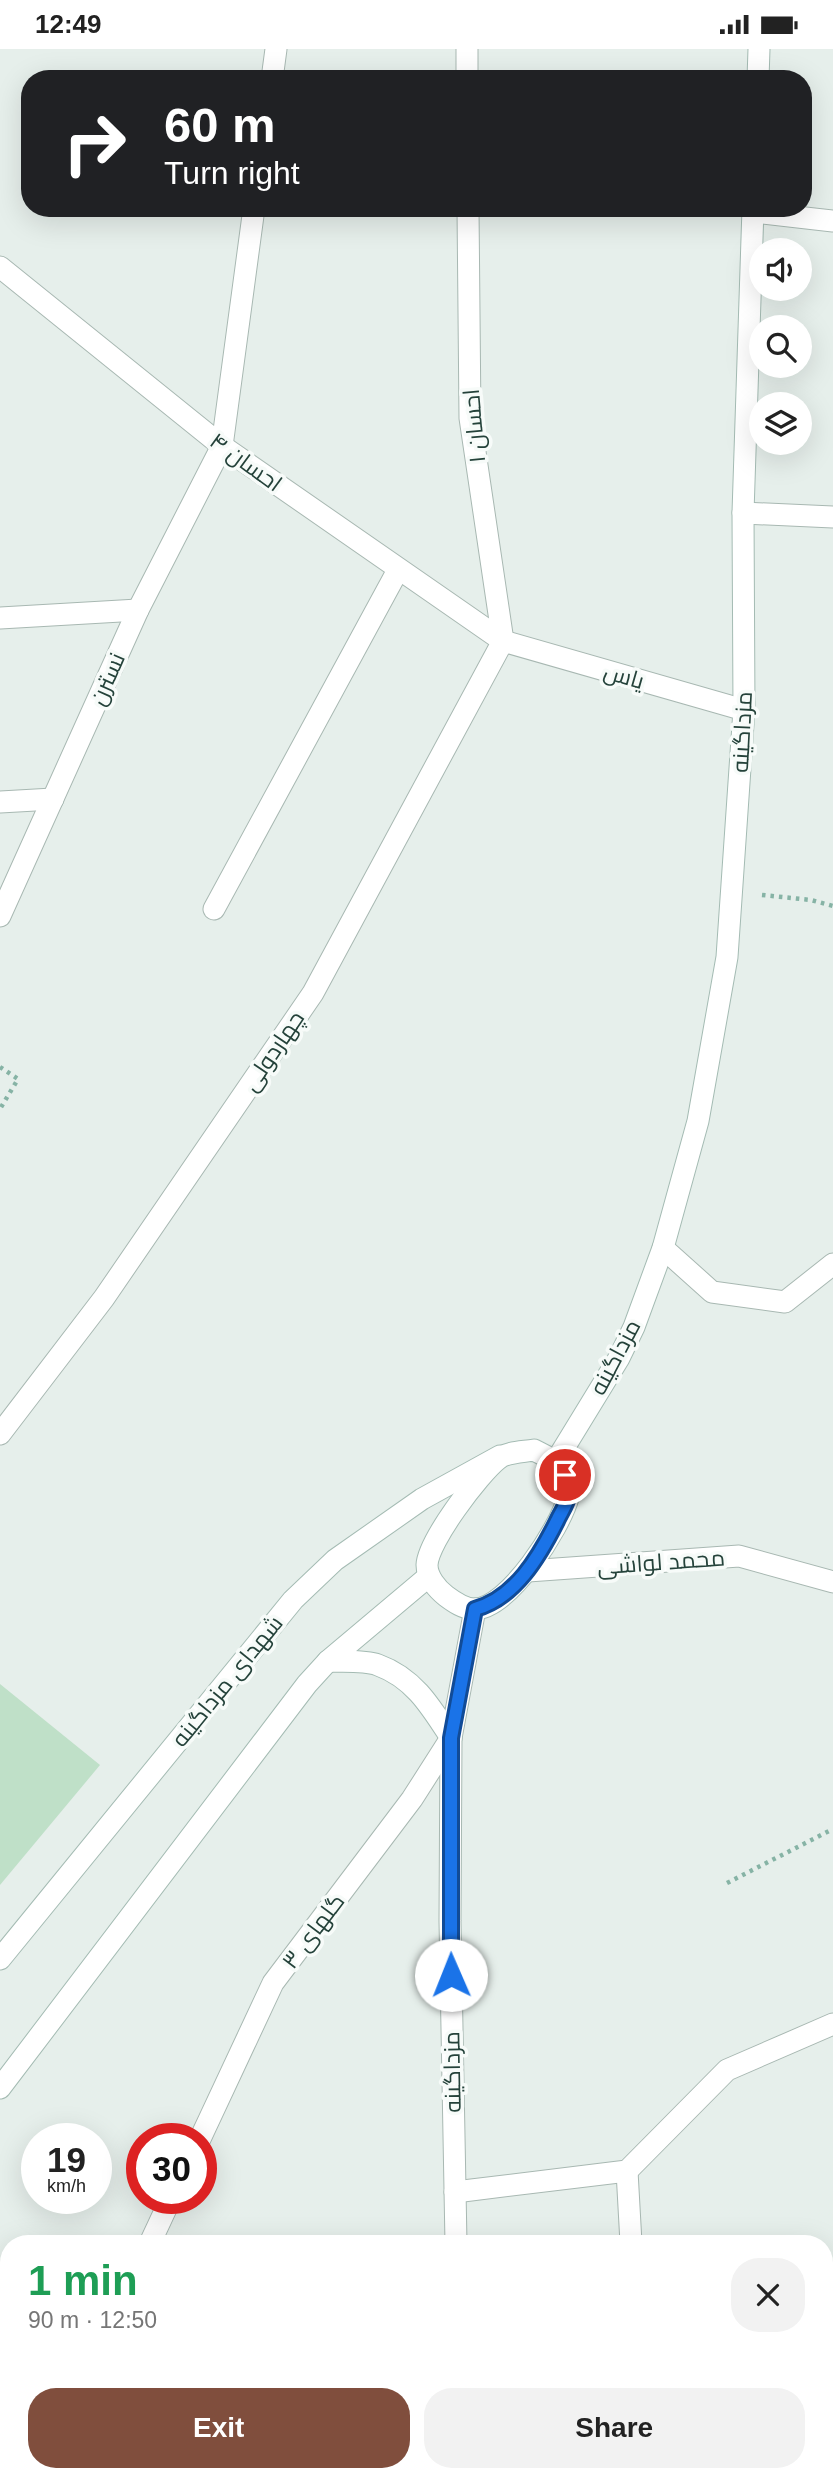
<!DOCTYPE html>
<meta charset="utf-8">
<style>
:root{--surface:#fff;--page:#f2f2f2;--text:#222;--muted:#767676;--accent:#804e3d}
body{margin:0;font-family:Helvetica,Cairo,sans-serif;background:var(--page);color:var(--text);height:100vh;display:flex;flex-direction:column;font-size:26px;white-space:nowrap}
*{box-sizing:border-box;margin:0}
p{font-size:23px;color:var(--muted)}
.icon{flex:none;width:38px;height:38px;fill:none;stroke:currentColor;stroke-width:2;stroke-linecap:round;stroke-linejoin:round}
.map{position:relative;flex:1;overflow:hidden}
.side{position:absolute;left:0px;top:2186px;width:833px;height:247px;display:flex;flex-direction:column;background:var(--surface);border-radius:28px 28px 0 0;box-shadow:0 7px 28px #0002}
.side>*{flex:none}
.banner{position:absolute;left:21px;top:21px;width:791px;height:147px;border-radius:28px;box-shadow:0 7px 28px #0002;background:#202124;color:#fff;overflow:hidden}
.controls{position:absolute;left:749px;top:189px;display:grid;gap:14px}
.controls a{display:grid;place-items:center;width:63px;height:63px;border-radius:50%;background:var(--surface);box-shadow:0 7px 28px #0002;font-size:35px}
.speed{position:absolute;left:21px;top:2074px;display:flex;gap:14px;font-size:35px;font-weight:700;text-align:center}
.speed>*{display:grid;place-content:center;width:91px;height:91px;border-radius:50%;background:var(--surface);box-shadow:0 7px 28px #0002;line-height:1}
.speed small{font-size:18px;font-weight:400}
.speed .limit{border:10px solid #d22;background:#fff;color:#111}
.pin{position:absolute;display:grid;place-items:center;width:60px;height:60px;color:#fff;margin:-30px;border:4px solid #fff;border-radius:50%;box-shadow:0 2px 7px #0007}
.me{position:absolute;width:77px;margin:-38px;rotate:359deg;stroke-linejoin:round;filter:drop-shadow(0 0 5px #0008)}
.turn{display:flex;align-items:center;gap:24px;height:147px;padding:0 28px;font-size:32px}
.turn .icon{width:91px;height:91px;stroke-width:2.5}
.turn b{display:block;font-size:49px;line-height:60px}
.round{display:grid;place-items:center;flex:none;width:74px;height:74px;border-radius:28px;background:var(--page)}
.summary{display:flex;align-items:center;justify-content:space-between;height:119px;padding:0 28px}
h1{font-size:42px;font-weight:800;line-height:52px;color:#1e9e55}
.cta{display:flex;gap:14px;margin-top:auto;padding:14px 28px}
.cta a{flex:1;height:80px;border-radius:28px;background:var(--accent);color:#fff;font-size:28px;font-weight:800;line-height:80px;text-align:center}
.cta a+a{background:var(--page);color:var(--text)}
.status{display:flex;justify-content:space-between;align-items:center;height:49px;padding:0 35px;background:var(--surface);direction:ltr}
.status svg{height:19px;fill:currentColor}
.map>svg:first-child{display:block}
</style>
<div class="status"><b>12:49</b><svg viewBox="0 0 49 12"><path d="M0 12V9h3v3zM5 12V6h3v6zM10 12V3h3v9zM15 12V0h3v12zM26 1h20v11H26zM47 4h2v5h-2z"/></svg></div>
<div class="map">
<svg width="833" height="2431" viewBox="0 0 833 2431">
<rect width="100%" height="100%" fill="#e6efeb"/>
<polygon fill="#bfe0c8" points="0,1635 100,1716 0,1836"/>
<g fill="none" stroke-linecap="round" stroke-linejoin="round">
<defs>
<g id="street">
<polyline points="467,0 467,30"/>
<polyline points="272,30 276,0"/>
<polyline points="468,159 470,369 503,592"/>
<polyline points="753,163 833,172"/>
<polyline points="0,218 222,397 503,592 744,661"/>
<polyline points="743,464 833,468"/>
<polyline points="0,569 138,561"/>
<polyline points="0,753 53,750"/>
<polyline points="214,860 398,521"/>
<polyline points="0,867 138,561 222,397 254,159"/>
<polyline points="663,1199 712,1243 785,1253 833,1215"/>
<polyline points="0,1385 104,1249 313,944 503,592"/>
<polyline points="528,1522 739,1507 833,1533"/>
<polyline points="200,2090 273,1934 412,1750 451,1689"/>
<polyline points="627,2122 631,2194"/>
<polyline points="455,2143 627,2122 727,2021 833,1975"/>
<polyline points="150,2194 171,2149"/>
<polyline points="456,2194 450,1872 451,1689 475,1560"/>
<polyline points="464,2424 464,2431"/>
<polyline points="642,2424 642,2431"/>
<polyline points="38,2431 41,2424"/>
</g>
<g id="secondary">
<polyline points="758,30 759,0"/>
<path d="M 534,1401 C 547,1408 560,1412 565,1428 C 567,1433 569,1443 568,1449 C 560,1478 509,1560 474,1560 C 464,1560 454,1553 446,1547 C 437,1540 427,1528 427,1516 C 428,1492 479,1425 498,1410 C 506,1403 523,1403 534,1401 Z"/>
<polyline points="556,1412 619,1309 634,1278 663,1199 698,1072 727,908 744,661 743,464 753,159"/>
<path d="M 328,1612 C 343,1613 364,1611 378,1616 C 414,1629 431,1658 451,1689"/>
<polyline points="0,1910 293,1551 335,1511 422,1450 500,1407"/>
<polyline points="0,2039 307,1635 328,1612 429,1527"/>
</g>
</defs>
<use href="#street" stroke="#a8b8b2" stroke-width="23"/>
<use href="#secondary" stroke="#a4bbb3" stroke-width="23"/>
<g stroke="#86b3a5" stroke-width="4.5" stroke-dasharray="3.5 5" stroke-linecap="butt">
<polyline points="762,846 811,851 833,857"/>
<polyline points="0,1018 18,1030 0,1060"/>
<polyline points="727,1834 833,1780"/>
</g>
<use href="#street" stroke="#fff" stroke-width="21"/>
<use href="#secondary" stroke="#fff" stroke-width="21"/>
</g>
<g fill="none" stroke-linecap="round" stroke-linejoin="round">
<defs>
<path id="route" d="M 451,1926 L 451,1689 L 475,1560 C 515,1549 539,1508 557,1472 C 560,1465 567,1455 568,1448 C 570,1442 566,1432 565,1426"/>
</defs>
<use href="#route" stroke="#114b97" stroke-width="18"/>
<use href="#route" stroke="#1a73e8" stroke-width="12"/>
</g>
<g text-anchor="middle" stroke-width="7" stroke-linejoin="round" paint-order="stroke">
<g font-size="23" fill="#24423a" stroke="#f7fbf9">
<text transform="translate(474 377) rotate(-95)" y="8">احسان ۱</text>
<text transform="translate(246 413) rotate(36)" y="8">احسان ۴</text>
<text transform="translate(624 627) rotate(16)" y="8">یاس</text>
<text transform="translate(107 630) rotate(-66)" y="8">نسترن</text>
<text transform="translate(742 683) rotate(-87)" y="8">مزداگینه</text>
<text transform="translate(273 1002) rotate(-56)" y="8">چهاردولی</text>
<text transform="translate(615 1308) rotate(-62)" y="8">مزداگینه</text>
<text transform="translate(661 1513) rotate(-4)" y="8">محمد لواشی</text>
<text transform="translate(227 1632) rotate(-51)" y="8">شهدای مزداگینه</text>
<text transform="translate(313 1882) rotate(-53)" y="8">گلهای ۳</text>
<text transform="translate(452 2023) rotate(-91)" y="8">مزداگینه</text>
</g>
</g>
</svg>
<div class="controls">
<a><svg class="icon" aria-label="sound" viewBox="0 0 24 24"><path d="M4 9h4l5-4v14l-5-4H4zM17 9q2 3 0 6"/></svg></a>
<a><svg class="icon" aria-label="search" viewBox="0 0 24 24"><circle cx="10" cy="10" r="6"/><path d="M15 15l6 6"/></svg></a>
<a><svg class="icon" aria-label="layers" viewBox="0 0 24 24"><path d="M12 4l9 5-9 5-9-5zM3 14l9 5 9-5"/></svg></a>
</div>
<div class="speed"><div>19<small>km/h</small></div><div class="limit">30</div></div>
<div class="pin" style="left:565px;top:1426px;background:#d93025"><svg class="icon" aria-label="arrive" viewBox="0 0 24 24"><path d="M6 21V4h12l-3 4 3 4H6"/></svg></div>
<svg class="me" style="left:451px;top:1926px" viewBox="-20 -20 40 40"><circle r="19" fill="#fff"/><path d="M0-13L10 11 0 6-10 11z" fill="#1a73e8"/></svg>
<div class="banner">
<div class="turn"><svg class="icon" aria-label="right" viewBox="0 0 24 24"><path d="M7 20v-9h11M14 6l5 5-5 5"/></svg><div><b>60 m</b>Turn right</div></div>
</div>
<section class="side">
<div class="summary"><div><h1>1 min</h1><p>90 m · 12:50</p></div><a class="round"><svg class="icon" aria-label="close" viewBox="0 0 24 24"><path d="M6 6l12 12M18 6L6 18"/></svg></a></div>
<div class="cta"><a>Exit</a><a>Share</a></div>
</section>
</div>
